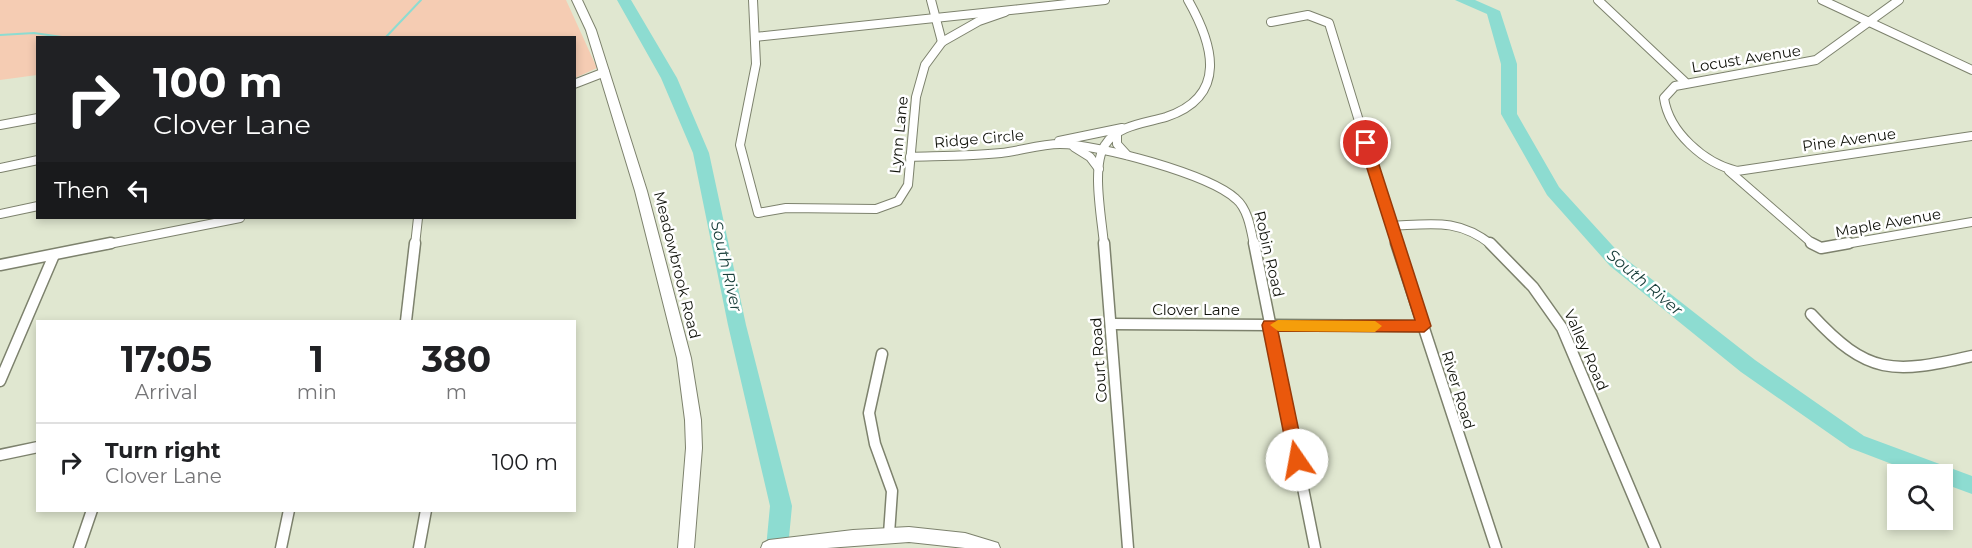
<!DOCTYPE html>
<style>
:root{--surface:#fff;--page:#f6f6f6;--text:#202124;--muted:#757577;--line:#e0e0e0}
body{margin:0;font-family:Montserrat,sans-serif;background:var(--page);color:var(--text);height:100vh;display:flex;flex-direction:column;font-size:22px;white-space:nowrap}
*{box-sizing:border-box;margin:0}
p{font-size:20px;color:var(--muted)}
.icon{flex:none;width:33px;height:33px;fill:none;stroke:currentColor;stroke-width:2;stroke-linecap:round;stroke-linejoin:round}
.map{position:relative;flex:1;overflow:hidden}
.sheet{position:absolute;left:36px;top:320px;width:540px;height:192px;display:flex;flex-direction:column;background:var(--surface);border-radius:0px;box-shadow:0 3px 9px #0003}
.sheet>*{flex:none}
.top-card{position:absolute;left:36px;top:36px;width:540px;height:183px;border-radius:0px;box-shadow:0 3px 9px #0003;background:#202124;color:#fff;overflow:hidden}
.controls{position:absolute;left:1887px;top:464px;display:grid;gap:12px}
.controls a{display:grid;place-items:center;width:66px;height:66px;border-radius:0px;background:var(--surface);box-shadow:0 3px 9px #0003;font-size:30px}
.pin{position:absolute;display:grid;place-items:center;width:51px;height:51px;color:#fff;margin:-26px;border:3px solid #fff;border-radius:50%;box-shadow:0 2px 6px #0007}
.me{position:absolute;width:66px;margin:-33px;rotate:348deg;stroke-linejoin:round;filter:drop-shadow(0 0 4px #0008)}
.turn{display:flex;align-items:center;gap:21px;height:126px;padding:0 18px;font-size:27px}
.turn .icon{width:78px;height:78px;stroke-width:2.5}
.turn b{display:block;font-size:42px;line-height:51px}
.then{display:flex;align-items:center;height:57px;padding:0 18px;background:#0003;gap:12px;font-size:22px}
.eta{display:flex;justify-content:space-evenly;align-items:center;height:102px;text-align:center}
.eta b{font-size:36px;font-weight:700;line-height:42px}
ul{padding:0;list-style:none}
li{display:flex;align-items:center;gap:18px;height:78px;padding:0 18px;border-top:2px solid var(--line)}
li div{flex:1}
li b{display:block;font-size:22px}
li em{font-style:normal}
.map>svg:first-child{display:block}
</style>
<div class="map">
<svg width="1972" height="548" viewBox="0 0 1972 548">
<rect width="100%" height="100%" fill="#e0e7d0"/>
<polygon fill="#f5ccb3" points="0,0 566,0 597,68 575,78 574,38 38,38 37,75 0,80"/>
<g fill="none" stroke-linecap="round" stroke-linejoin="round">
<g stroke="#8ddcd1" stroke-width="2">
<polyline points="0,35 34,33 69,38"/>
<polyline points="85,38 98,38"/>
<polyline points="385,38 421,0"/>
</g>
<g fill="#8ddcd1" fill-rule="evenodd">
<polygon points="617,0 631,0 677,78 709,153 746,325 792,506 788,548 766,548 770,506 728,325 693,153 661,78"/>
<polygon points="1455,0 1475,0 1500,11 1517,64 1517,114 1559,187 1622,256 1755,360 1864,436 1972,476 1972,494 1942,483 1942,474 1918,474 1850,448 1741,372 1610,266 1547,195 1501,114 1501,64 1487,14"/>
</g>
<defs>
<g id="street-far1">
<polyline points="753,0 756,64 740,145 758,213 786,208 876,209 898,201 908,185 916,97 925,65 942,42 979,21 1005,12"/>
<polyline points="931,0 942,42"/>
<polyline points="1598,0 1685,82"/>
<polyline points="1822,0 1972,70"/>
<path d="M 1899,0 L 1816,60 L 1675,86 L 1664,98 C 1669,132 1704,163 1737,171 L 1972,136"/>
<polyline points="1271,22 1308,15 1329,23 1397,245"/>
<polyline points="755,37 1105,0"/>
<polyline points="574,84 605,72"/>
<polyline points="0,125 38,118"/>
<polyline points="1117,132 1117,144 1127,155"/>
<polyline points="1059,141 1122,128"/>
<polyline points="1074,147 1090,157 1099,169"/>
<path d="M 910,157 C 940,156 971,156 1001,153 C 1020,151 1040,144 1060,144 C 1097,144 1209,174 1236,199 C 1248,209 1251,230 1254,245"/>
<polyline points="0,168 38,160"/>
<polyline points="1729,171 1814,245"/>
<polyline points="0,214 38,206"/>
<path d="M 1392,226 C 1432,224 1458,218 1492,245"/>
<polyline points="104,245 240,218"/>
<polyline points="415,245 418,218"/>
<path d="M 1104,245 C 1102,219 1091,166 1105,145 C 1117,125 1146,123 1166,117 C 1229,96 1213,44 1188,0"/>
<polyline points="1840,245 1972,222"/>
</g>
<g id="street">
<polyline points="1104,243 1128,548"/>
<polyline points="1254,243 1315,548"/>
<polyline points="1396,243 1496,548"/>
<polyline points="1490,243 1533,287 1562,328 1655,548"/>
<polyline points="1811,243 1821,248 1849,243"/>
<polyline points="0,265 111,243"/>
<path d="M 1811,314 C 1868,376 1893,374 1972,356"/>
<polyline points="406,321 415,243"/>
<polyline points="1111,324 1424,326"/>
<polyline points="882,354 869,413 875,444 892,491 889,534"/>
<polyline points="0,381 54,255"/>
<polyline points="0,455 38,447"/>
<polyline points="79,548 92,510"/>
<polyline points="281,548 289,510"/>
<polyline points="419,548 426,510"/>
</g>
<g id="secondary">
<polygon points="572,0 582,0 596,30 647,191 691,358 701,420 702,448 694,548 678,548 686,448 685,420 677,358 635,191 586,30"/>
<polygon points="909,527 965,533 998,543 1000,548 965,548 909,542 827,548 761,548 763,543 769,540 853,530"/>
</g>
</defs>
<use href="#street-far1" stroke="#7d826d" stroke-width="10"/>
<use href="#street" stroke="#7d826d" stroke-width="13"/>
<use href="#secondary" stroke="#7d826d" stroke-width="2"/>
<use href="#street-far1" stroke="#fff" stroke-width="8"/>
<use href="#street" stroke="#fff" stroke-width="10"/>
<use href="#secondary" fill="#fff" fill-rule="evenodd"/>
</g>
<polygon fill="#ea580c" stroke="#983908" stroke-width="1.5" points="1366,139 1372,143 1431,326 1424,332 1278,331 1305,460 1302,465 1291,465 1289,460 1262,325 1264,321 1415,320 1359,143"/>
<polygon fill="#f59e0b" points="1278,320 1375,321 1382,326 1375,332 1278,331 1270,325"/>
<g text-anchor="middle" stroke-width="5" stroke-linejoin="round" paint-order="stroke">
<g font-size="15" fill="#10120a" stroke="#fff">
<text transform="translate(1746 59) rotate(-9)" y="5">Locust Avenue</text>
<text transform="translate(899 135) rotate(-84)" y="5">Lynn Lane</text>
<text transform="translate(979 139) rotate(-5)" y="5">Ridge Circle</text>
<text transform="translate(1849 140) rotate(-8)" y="5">Pine Avenue</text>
<text transform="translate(1888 223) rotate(-10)" y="5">Maple Avenue</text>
<text transform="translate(1269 254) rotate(77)" y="5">Robin Road</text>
<text transform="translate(677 265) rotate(76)" y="5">Meadowbrook Road</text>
<text x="1196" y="315">Clover Lane</text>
<text transform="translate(1586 350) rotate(66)" y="5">Valley Road</text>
<text transform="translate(1099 360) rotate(-94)" y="5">Court Road</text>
<text transform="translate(1458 390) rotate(73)" y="5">River Road</text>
</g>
<g font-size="16" font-style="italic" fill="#1b403c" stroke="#fff">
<text transform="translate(727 266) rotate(77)" y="6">South River</text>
<text transform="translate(1645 282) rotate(40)" y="6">South River</text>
</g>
</g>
</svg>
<div class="controls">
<a><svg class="icon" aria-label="search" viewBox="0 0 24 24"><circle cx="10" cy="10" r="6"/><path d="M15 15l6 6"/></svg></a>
</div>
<div class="pin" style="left:1366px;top:143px;background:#d93025"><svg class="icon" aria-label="arrive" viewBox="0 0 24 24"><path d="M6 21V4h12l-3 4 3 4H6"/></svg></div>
<svg class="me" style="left:1297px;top:460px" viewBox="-20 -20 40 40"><circle r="19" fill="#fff"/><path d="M0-13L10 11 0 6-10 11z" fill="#ea580c"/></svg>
<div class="top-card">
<div class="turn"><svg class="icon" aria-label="right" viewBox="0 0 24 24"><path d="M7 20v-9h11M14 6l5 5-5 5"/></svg><div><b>100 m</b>Clover Lane</div></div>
<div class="then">Then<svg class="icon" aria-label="left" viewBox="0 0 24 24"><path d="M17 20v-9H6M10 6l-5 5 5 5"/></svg></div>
</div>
<section class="sheet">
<div class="eta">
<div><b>17:05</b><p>Arrival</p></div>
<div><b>1</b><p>min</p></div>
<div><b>380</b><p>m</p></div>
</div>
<ul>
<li><svg class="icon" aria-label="right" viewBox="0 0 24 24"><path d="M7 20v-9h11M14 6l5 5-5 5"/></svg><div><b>Turn right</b><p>Clover Lane</p></div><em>100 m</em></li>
</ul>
</section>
</div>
